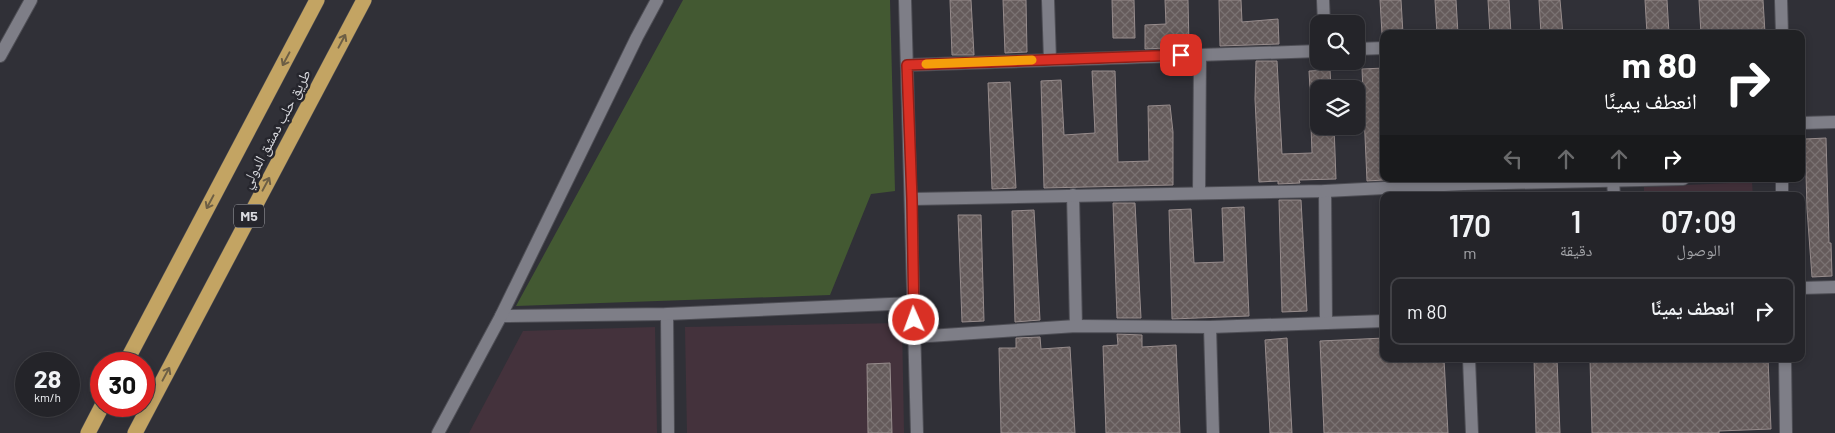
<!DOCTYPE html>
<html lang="ar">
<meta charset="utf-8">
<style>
:root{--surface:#242429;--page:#303035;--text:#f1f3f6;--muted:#a3a4a8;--line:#414146}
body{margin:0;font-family:Barlow,"Noto Naskh Arabic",sans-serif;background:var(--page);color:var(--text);direction:rtl;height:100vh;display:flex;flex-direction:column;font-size:19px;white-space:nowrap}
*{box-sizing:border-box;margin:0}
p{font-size:16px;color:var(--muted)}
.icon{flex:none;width:28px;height:28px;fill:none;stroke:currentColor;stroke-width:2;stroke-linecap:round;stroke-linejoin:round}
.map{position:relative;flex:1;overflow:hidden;direction:ltr}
.side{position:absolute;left:1380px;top:192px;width:425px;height:170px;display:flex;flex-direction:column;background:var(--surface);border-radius:10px;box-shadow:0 2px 8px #0003,0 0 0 1px var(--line);direction:rtl}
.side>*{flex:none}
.top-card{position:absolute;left:1380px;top:30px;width:425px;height:152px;border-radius:10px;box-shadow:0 2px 8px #0003,0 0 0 1px var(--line);direction:rtl;background:#202124;color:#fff;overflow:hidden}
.tools{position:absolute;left:1310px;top:15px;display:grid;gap:10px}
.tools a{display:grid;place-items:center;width:55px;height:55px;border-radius:10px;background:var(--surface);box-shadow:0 2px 8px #0003,0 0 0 1px var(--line);font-size:25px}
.speed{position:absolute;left:15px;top:352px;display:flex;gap:10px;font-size:25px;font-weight:700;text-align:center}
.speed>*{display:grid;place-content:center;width:65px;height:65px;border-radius:50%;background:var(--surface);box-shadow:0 2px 8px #0003,0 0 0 1px var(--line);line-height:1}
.speed small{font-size:12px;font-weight:400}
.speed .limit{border:8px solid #d22;background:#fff;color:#111}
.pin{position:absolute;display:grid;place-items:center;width:42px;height:42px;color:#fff;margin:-21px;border-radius:10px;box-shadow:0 2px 8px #0006}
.me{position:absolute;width:55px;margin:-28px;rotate:358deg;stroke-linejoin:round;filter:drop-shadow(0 0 4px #0008)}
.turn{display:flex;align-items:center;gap:18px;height:105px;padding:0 25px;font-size:22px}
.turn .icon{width:65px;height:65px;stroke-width:2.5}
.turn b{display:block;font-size:35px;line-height:42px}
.lanes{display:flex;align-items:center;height:48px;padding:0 25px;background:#0003;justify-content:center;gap:25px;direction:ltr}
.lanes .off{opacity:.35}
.eta{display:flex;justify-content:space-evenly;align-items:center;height:85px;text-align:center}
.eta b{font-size:30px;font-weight:600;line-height:35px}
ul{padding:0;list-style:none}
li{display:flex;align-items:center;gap:15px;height:68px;margin:0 10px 8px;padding:0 15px;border:2px solid var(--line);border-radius:10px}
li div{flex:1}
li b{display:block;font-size:19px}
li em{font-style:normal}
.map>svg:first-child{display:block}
</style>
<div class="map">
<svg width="1835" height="433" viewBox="0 0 1835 433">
<defs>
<pattern id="building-cross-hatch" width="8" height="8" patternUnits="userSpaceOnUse" patternTransform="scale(1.25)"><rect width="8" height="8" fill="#655b5b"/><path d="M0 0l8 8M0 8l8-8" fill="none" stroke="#7a7272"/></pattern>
</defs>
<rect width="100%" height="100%" fill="#303037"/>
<g fill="#44323c">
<polygon points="1752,182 1753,196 1644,196 1644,187"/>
<polygon points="902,323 904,433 687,433 685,327"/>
<polygon points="655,327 657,433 469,433 523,331"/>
</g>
<polygon fill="#435932" points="683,0 890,0 895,191 871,194 830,295 516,306"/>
<g fill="url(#building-cross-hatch)" stroke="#978c8c">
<polygon points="950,0 971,0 974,55 952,55"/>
<polygon points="1003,0 1026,0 1027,52 1005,53"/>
<polygon points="1112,0 1134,0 1135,38 1113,38"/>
<polygon points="1165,0 1188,0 1189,47 1145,49 1145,25 1166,24"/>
<polygon points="1219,0 1241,0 1242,22 1278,19 1279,44 1220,46"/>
<polygon points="1380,0 1401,0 1403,34 1382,34"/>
<polygon points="1435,0 1456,0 1458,34 1437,34"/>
<polygon points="1488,0 1509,0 1511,34 1490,34"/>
<polygon points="1539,0 1560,0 1563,34 1541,34"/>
<polygon points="1645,0 1667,0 1669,34 1647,34"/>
<polygon points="1699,0 1763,0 1765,33 1743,34 1743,31 1701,34"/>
<polygon points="1256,61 1277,61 1282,154 1312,153 1311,126 1334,126 1336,179 1299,180 1300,183 1278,184 1278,181 1259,182 1255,99"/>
<polygon points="1384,68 1384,180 1367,181 1362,69"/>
<polygon points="1330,70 1331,89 1310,89 1309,71"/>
<polygon points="1092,71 1115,71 1118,162 1149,161 1148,106 1170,105 1173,132 1173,185 1044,188 1041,81 1061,80 1064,135 1095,133"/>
<polygon points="1010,82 1016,188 992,189 988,83"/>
<polygon points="1826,138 1829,243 1831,243 1832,276 1812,277 1807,209 1805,139"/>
<polygon points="1279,200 1301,200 1307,311 1282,312"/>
<polygon points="1113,203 1135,203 1141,318 1117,318"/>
<polygon points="1244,207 1249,316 1172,319 1169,210 1191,209 1194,263 1224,262 1222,208"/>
<polygon points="1034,210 1040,320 1015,322 1012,211"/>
<polygon points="958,215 981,215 984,321 962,322"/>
<polygon points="1117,334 1142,335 1142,347 1176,345 1180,433 1106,433 1103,346 1118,345"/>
<polygon points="1040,337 1041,349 1070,347 1075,433 1001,433 999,348 1016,348 1016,338"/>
<polygon points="1287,338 1292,433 1270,433 1265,340"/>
<polygon points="1384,338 1384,359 1444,359 1448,433 1324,433 1320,341"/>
<polygon points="1534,359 1557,359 1560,433 1536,433"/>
<polygon points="1590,359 1768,359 1771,429 1719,431 1719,433 1592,433"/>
<polygon points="890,363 892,433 868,433 867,364"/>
</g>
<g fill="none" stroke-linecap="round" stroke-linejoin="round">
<defs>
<g id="minor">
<polyline points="905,0 917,433"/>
<polyline points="1048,0 1050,60"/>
<polyline points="1323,0 1324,24"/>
<polyline points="1781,0 1782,34"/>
<polyline points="1356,49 1384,48"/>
<polyline points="0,56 31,0"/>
<polyline points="907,65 1319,51"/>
<polyline points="1801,123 1835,122"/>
<polyline points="1782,179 1782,196"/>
<polyline points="1613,180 1614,196"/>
<polyline points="1325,191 1326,323"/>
<polyline points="1199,193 1200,55"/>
<polyline points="1073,195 1076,326"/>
<polyline points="912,199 1325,191 1464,184 1683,179"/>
<polyline points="1801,288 1835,287"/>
<polyline points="667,314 668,433"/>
<polyline points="501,316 667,314 913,303"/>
<polyline points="1210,327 1213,433"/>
<polyline points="914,337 1076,326 1210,327 1384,321"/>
<polyline points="1469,359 1472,433"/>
<polyline points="1785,359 1786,433"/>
<polyline points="438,433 501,316 637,37 657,0"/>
</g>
<g id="highway">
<polyline points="125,364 317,0"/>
<polyline points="88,433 102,406"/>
<polyline points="135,433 364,0"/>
</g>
</defs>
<use href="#minor" stroke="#4e4e55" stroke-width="14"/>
<use href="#highway" stroke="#4e4e55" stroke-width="16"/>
<use href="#minor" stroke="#7e7e87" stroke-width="12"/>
<use href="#highway" stroke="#c3a463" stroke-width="15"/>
</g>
<defs><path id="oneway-shaft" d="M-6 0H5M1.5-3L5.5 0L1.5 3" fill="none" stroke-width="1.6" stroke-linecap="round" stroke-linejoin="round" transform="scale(1.25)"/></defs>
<g stroke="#6d5f45">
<use href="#oneway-shaft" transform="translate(342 41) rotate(-62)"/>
<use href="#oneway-shaft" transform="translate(286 59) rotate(118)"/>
<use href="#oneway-shaft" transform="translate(266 184) rotate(-62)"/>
<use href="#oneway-shaft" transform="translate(210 202) rotate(118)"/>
<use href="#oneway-shaft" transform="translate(166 374) rotate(-62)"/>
</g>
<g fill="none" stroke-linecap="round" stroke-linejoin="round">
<defs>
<polyline id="route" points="914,320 912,200 907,65 1181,55"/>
</defs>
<use href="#route" stroke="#8d1f18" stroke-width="12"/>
<use href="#route" stroke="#d93025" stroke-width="9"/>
<polyline stroke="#f59e0b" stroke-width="9" points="926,64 1032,60"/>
</g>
<g text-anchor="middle" stroke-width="5" stroke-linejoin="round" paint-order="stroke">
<rect fill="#26262d" stroke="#a3a4aa" stroke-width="1" x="234" y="204.5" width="30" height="23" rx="4"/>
<g font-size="14" font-weight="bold" fill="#d9dadf">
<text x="249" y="221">M5</text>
</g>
<g font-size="15" fill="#d9dadf" stroke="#26262d">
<text transform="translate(276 129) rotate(-62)" y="5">طريق حلب دمشق الدولي</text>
</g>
</g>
</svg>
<div class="tools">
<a><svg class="icon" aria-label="search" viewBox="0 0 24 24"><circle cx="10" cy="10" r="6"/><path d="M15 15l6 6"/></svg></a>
<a><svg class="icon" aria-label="layers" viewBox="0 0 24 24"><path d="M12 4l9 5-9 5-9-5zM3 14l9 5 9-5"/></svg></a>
</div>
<div class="speed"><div>28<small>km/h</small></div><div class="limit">30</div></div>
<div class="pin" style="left:1181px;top:55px;background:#d93025"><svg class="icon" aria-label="arrive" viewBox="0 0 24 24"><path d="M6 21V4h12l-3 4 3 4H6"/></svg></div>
<svg class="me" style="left:914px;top:320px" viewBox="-20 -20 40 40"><circle r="17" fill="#d93025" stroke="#fff" stroke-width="3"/><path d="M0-11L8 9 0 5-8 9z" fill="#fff"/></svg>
<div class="top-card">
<div class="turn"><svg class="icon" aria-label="right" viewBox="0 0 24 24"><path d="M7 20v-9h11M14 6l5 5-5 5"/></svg><div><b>80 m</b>انعطف يمينًا</div></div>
<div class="lanes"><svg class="icon off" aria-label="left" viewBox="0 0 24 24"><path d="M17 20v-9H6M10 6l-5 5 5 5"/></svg><svg class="icon off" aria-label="ahead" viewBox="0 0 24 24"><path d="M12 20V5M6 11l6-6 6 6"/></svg><svg class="icon off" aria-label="ahead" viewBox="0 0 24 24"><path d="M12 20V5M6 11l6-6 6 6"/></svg><svg class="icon" aria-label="right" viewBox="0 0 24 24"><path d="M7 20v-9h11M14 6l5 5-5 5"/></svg></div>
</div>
<section class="side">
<div class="eta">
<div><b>07:09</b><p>الوصول</p></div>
<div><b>1</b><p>دقيقة</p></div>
<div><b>170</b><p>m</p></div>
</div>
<ul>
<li><svg class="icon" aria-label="right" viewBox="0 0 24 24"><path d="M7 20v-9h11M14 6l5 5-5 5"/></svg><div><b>انعطف يمينًا</b></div><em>80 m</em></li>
</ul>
</section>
</div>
